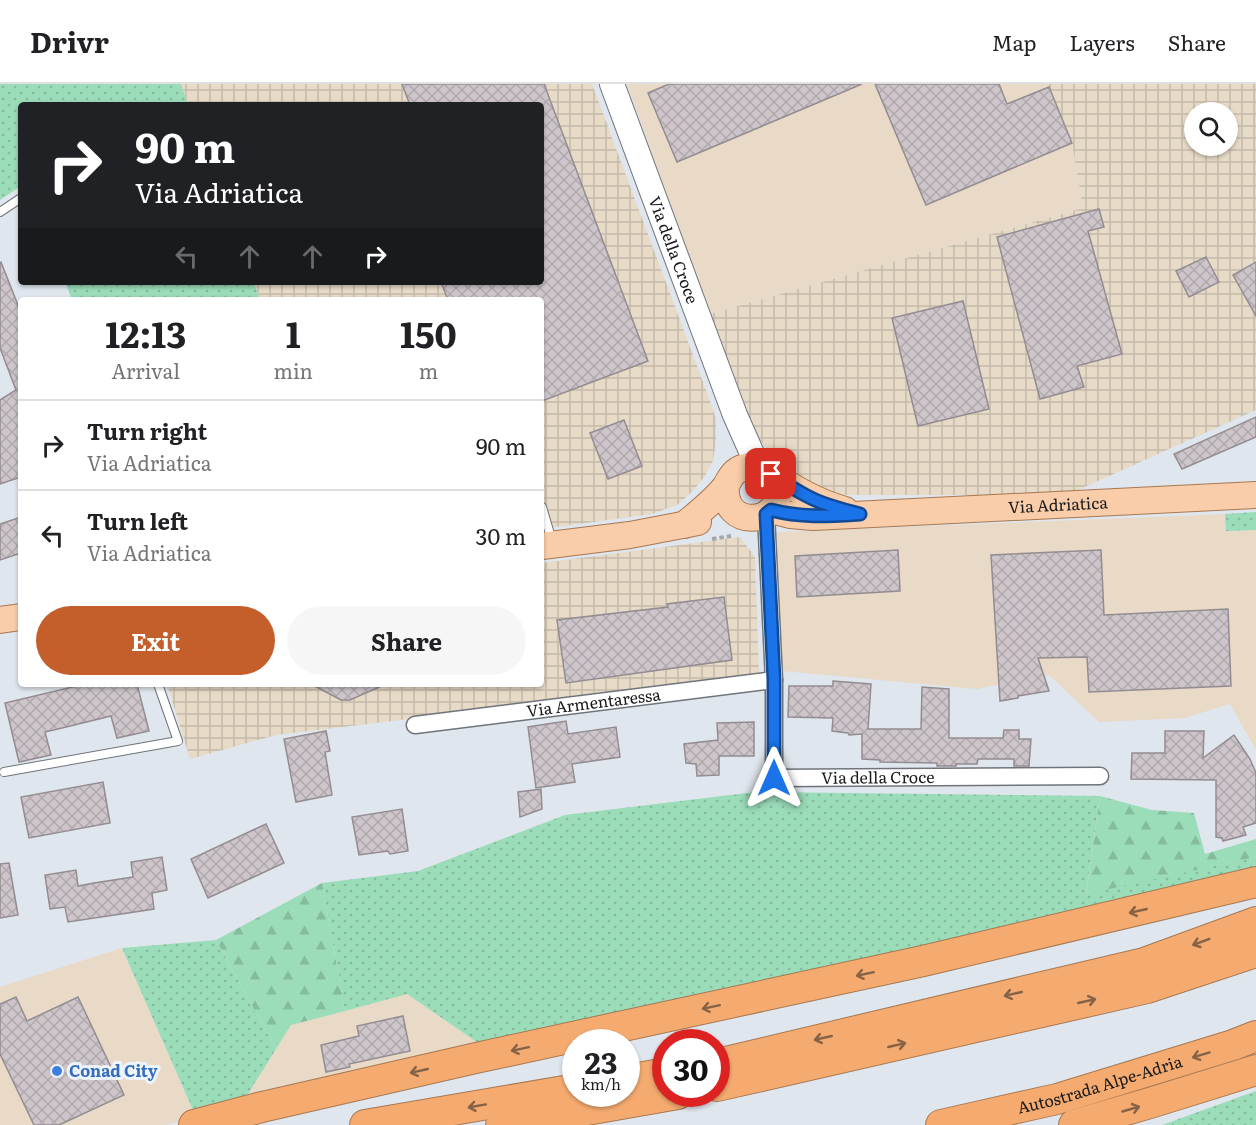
<!DOCTYPE html>
<style>
:root{--surface:#fff;--page:#f6f6f6;--text:#202124;--muted:#757577;--line:#e0e0e0;--accent:#c45f2c}
body{margin:0;font-family:Literata,serif;background:var(--page);color:var(--text);height:100vh;display:flex;flex-direction:column;font-size:22px;white-space:nowrap}
*{box-sizing:border-box;margin:0}
p{font-size:20px;color:var(--muted)}
.icon{flex:none;width:33px;height:33px;fill:none;stroke:currentColor;stroke-width:2;stroke-linecap:round;stroke-linejoin:round}
.map{position:relative;flex:1;overflow:hidden}
.side{position:absolute;left:18px;top:213px;width:526px;height:390px;display:flex;flex-direction:column;background:var(--surface);border-radius:6px;box-shadow:0 2px 4px #0004}
.side>*{flex:none}
.hud{position:absolute;left:18px;top:18px;width:526px;height:183px;border-radius:6px;box-shadow:0 2px 4px #0004;background:#202124;color:#fff;overflow:hidden}
.fabs{position:absolute;left:1184px;top:18px;display:grid;gap:12px}
.fabs a{display:grid;place-items:center;width:54px;height:54px;border-radius:50%;background:var(--surface);box-shadow:0 2px 4px #0004;font-size:30px}
.speed{position:absolute;left:562px;top:945px;display:flex;gap:12px;font-size:30px;font-weight:700;text-align:center}
.speed>*{display:grid;place-content:center;width:78px;height:78px;border-radius:50%;background:var(--surface);box-shadow:0 2px 4px #0004;line-height:1}
.speed small{font-size:15px;font-weight:400}
.speed .limit{border:9px solid #d22;background:#fff;color:#111}
.pin{position:absolute;display:grid;place-items:center;width:51px;height:51px;color:#fff;margin:-26px;border-radius:12px;box-shadow:0 3px 9px #0006}
.me{position:absolute;width:66px;margin:-33px;rotate:0deg;stroke-linejoin:round;filter:drop-shadow(0 0 4px #0008)}
.turn{display:flex;align-items:center;gap:21px;height:126px;padding:0 18px;font-size:27px}
.turn .icon{width:78px;height:78px;stroke-width:2.5}
.turn b{display:block;font-size:42px;line-height:51px}
.lanes{display:flex;align-items:center;height:57px;padding:0 18px;background:#0003;justify-content:center;gap:30px;direction:ltr}
.lanes .off{opacity:.35}
.eta{display:flex;justify-content:space-evenly;align-items:center;height:102px;text-align:center}
.eta b{font-size:36px;font-weight:700;line-height:42px}
.primary-button{display:flex;gap:12px;margin-top:auto;padding:12px 18px}
.primary-button a{flex:1;height:69px;border-radius:36px;background:var(--accent);color:#fff;font-size:24px;font-weight:700;line-height:69px;text-align:center}
.primary-button a+a{background:var(--page);color:var(--text)}
ul{padding:0;list-style:none}
li{display:flex;align-items:center;gap:18px;height:90px;padding:0 18px;border-top:2px solid var(--line)}
li div{flex:1}
li b{display:block;font-size:22px}
li em{font-style:normal}
header{display:flex;align-items:center;gap:36px;box-sizing:border-box;height:84px;padding:0 30px;background:var(--surface);border-bottom:2px solid var(--line)}
header strong{font-size:28px}
nav{display:flex;gap:33px;margin-inline-start:auto;font-size:21px}
.map>svg:first-child{display:block}
</style>
<header>
<strong>Drivr</strong>
<nav><a>Map</a><a>Layers</a><a>Share</a></nav>
</header>
<div class="map">
<svg width="1256" height="1041" viewBox="0 0 1256 1041">
<defs>
<pattern id="industrial-grid" width="8" height="8" patternUnits="userSpaceOnUse" patternTransform="scale(1.5)"><rect width="8" height="8" fill="#e7dac6"/><path d="M0 4h8M4 0v8" fill="none" stroke="#c5baaa"/></pattern>
<pattern id="green-dots" width="8" height="8" patternUnits="userSpaceOnUse" patternTransform="scale(1.5)"><rect width="8" height="8" fill="#9bdcb9"/><path d="M2 2h.1M6 6h.1" fill="none" stroke="#85bc9e" stroke-width="1.8" stroke-linecap="round"/></pattern>
<pattern id="forest-firs" width="22" height="20" patternUnits="userSpaceOnUse" patternTransform="scale(1.5)"><rect width="22" height="20" fill="#9bdcb9"/><path d="M5 1l3.5 6h-7zM16 11l3.5 6h-7z" fill="#85bc9e"/></pattern>
<pattern id="building-cross-hatch" width="8" height="8" patternUnits="userSpaceOnUse" patternTransform="scale(1.5)"><rect width="8" height="8" fill="#cdc5ca"/><path d="M0 0l8 8M0 8l8-8" fill="none" stroke="#afa9ad"/></pattern>
</defs>
<rect width="100%" height="100%" fill="#e0e6ed"/>
<g fill="#e9d9c7">
<polygon points="627,0 1047,0 1072,59 1083,124 710,230"/>
<polygon points="1225,430 1226,447 1256,446 1256,666 1230,620 1185,634 1099,638 1049,591 977,605 782,587 777,448"/>
<polygon points="122,864 196,1033 166,1041 0,1041 0,903"/>
<polygon points="407,910 484,963 243,1018 291,941"/>
</g>
<g fill="url(#industrial-grid)" fill-rule="evenodd">
<polygon points="181,0 592,0 709,314 716,335 716,356 713,377 705,392 693,407 677,421 652,430 542,445 542,216 260,216 254,198 542,198 542,21 188,21"/>
<path d="M 1047,0 L 1256,0 L 1256,326 L 1067,411 L 843,411 L 826,407 L 789,387 L 774,374 L 761,357 L 752,340 L 710,230 L 1083,124 L 1072,59 ZM 1194,28 L 1227,28 L 1227,62 L 1194,62 Z"/>
<polygon points="740,453 755,473 759,589 393,637 276,651 190,675 167,600 542,600 542,479"/>
</g>
<g fill="url(#green-dots)">
<polygon points="1,0 181,0 188,21 21,21 21,102 0,116 0,1"/>
<polygon points="65,198 254,198 260,216 72,216"/>
<polygon points="1256,428 1256,446 1226,447 1225,430"/>
<polygon points="755,708 1100,712 1086,809 1256,773 1256,788 484,963 407,910 345,927 322,799 418,787 565,731"/>
<polygon points="216,856 276,965 243,1018 196,1033 122,864"/>
<polygon points="1256,1007 1256,1041 1162,1041"/>
</g>
<g fill="url(#forest-firs)">
<polygon points="1100,712 1152,726 1194,729 1205,770 1256,755 1256,773 1086,810"/>
<polygon points="322,799 345,927 291,941 276,965 216,856"/>
</g>
<g fill="url(#building-cross-hatch)" stroke="#938c91" stroke-width="1.5">
<polygon points="402,0 544,0 648,277 542,317 542,216 448,216 441,198 542,198 542,21 410,21"/>
<polygon points="669,0 862,0 677,78 648,9"/>
<polygon points="875,0 999,0 1007,20 1049,3 1072,59 926,121"/>
<polygon points="1099,125 1104,143 1088,147 1122,270 1077,282 1084,303 1040,315 997,153"/>
<polygon points="1206,173 1219,198 1189,213 1176,187"/>
<polygon points="1,178 21,229 21,393 0,400 0,316 16,306 0,264 0,179"/>
<polygon points="1256,178 1256,232 1233,191"/>
<polygon points="963,217 989,325 918,342 892,234"/>
<polygon points="1256,333 1256,353 1182,385 1174,370"/>
<polygon points="624,336 642,382 608,395 590,349"/>
<polygon points="21,433 21,469 0,476 0,440"/>
<polygon points="898,466 900,507 797,513 795,472"/>
<polygon points="1101,466 1104,531 1228,525 1231,602 1089,608 1087,573 1038,574 1049,607 1018,612 1018,614 1000,617 991,471"/>
<polygon points="724,513 732,576 566,599 557,536 668,523 667,520"/>
<polygon points="833,597 871,600 868,645 921,645 922,603 949,605 949,654 1003,654 1004,646 1019,646 1019,655 1031,655 1029,682 1014,682 1014,675 978,675 977,680 956,680 956,682 937,682 937,679 880,678 880,676 862,675 862,650 849,651 848,649 832,647 833,634 788,633 789,602 833,602"/>
<polygon points="85,600 137,600 149,647 117,654 111,632 62,644 45,648 51,671 19,678 5,619"/>
<polygon points="311,600 386,600 350,616 341,616"/>
<polygon points="566,637 568,650 616,643 620,673 572,680 575,698 536,704 528,643"/>
<polygon points="754,638 754,672 719,672 719,691 697,692 696,680 686,679 684,660 718,656 717,639"/>
<polygon points="326,647 330,667 325,668 332,711 296,718 284,655"/>
<polygon points="1165,647 1204,647 1203,674 1234,651 1250,675 1256,689 1256,739 1243,743 1246,751 1223,757 1222,754 1216,753 1216,696 1131,695 1132,669 1165,669"/>
<polygon points="103,698 110,739 29,754 21,713"/>
<polygon points="541,705 542,725 520,733 518,708"/>
<polygon points="402,725 408,767 390,770 388,767 359,771 352,733"/>
<polygon points="266,740 284,779 208,814 191,775"/>
<polygon points="162,773 167,806 152,809 154,825 68,838 65,823 50,825 45,791 76,786 78,802 94,799 133,793 131,778"/>
<polygon points="9,779 18,831 0,834 0,780"/>
<polygon points="16,913 27,937 78,913 124,1011 59,1041 34,1041 0,970 0,920"/>
<polygon points="403,932 410,967 349,980 350,983 326,988 321,961 359,952 357,942"/>
</g>
<g fill="none" stroke-linecap="round" stroke-linejoin="round">
<defs>
<g id="lane">
<polyline points="0,128 21,114"/>
<polyline points="542,423 552,457"/>
<polyline points="4,688 178,657 158,600"/>
</g>
<g id="street">
<path id="s1" d="M 766,430 L 774,596 L 774,694 L 1100,692"/>
<path id="s2" d="M 415,641 L 774,596"/>
</g>
<g id="secondary">
<path id="s3" d="M 612,0 L 735,331 L 758,383"/>
</g>
<g id="primary">
<path d="M 767,387 C 793,404 816,418 845,426"/>
<path id="s4" d="M 771,426 L 790,431 L 813,433 L 1256,411"/>
<path d="M 684,441 C 698,429 713,418 725,403 C 729,397 731,390 738,386 C 746,381 757,381 765,386 C 771,390 776,397 777,404 C 784,441 722,447 726,402"/>
<polyline points="542,462 630,451 698,438"/>
<polyline points="0,536 21,533"/>
</g>
<g id="highway">
<polyline points="717,980 1144,879 1256,838"/>
<polyline points="627,996 666,989"/>
<polyline points="717,1002 1147,904 1256,868"/>
<polyline points="194,1041 262,1023 476,974 923,877 1256,798"/>
<polyline points="365,1041 576,1005"/>
<polyline points="501,1041 678,1010"/>
<path id="s5" d="M 941,1041 L 1057,1015 L 1233,961 L 1256,952"/>
<polyline points="1074,1041 1150,1019 1256,986"/>
</g>
</defs>
<use href="#lane" stroke="#6f747a" stroke-width="10"/>
<use href="#street" stroke="#6f747a" stroke-width="19"/>
<use href="#secondary" stroke="#6f747a" stroke-width="26"/>
<use href="#primary" stroke="#a77852" stroke-width="28"/>
<use href="#highway" stroke="#a77852" stroke-width="32"/>
<polyline stroke="#a2a7ac" stroke-width="4" stroke-dasharray="4.5 3" stroke-linecap="butt" points="712,455 731,452"/>
<use href="#lane" stroke="#fff" stroke-width="8"/>
<use href="#street" stroke="#fff" stroke-width="16"/>
<use href="#secondary" stroke="#fff" stroke-width="24"/>
<use href="#primary" stroke="#f9cda9" stroke-width="26"/>
<use href="#highway" stroke="#f5ab70" stroke-width="30"/>
</g>
<defs><path id="oneway-shaft" d="M-6 0H5M1.5-3L5.5 0L1.5 3" fill="none" stroke-width="1.6" stroke-linecap="round" stroke-linejoin="round" transform="scale(1.5)"/></defs>
<g stroke="#866246">
<use href="#oneway-shaft" transform="translate(1138 827) rotate(167)"/>
<use href="#oneway-shaft" transform="translate(1201 858) rotate(160)"/>
<use href="#oneway-shaft" transform="translate(865 890) rotate(168)"/>
<use href="#oneway-shaft" transform="translate(1013 910) rotate(167)"/>
<use href="#oneway-shaft" transform="translate(1087 917) rotate(-13)"/>
<use href="#oneway-shaft" transform="translate(711 923) rotate(168)"/>
<use href="#oneway-shaft" transform="translate(823 954) rotate(167)"/>
<use href="#oneway-shaft" transform="translate(897 961) rotate(-13)"/>
<use href="#oneway-shaft" transform="translate(520 965) rotate(168)"/>
<use href="#oneway-shaft" transform="translate(1201 971) rotate(163)"/>
<use href="#oneway-shaft" transform="translate(419 987) rotate(167)"/>
<use href="#oneway-shaft" transform="translate(477 1022) rotate(170)"/>
<use href="#oneway-shaft" transform="translate(1131 1025) rotate(-16)"/>
</g>
<g fill="none" stroke-linecap="round" stroke-linejoin="round">
<defs>
<path id="route" d="M 771,390 C 785,399 798,408 813,415 C 828,422 844,426 860,430 C 828,432 802,434 771,426 L 766,430 L 774,596 L 774,694"/>
</defs>
<use href="#route" stroke="#114b97" stroke-width="15"/>
<use href="#route" stroke="#1a73e8" stroke-width="10"/>
</g>
<circle fill="#3f7fe0" stroke="#edf4fa" stroke-width="2" cx="57" cy="987" r="6"/>
<g text-anchor="middle" stroke-width="6" stroke-linejoin="round" paint-order="stroke">
<g font-size="16" fill="#17191b" stroke="#edf4fa">
<text dy="6" stroke="none"><textPath href="#s3" startOffset="177">Via della Croce</textPath></text>
<text dy="6" stroke="none"><textPath href="#s4" startOffset="288">Via Adriatica</textPath></text>
<text dy="6" stroke="none"><textPath href="#s2" startOffset="180">Via Armentaressa</textPath></text>
<text dy="6" stroke="none"><textPath href="#s1" startOffset="368">Via della Croce</textPath></text>
<text dy="6" stroke="none"><textPath href="#s5" startOffset="164">Autostrada Alpe-Adria</textPath></text>
</g>
<g font-size="16" font-weight="bold" fill="#366cbe" stroke="#edf4fa" text-anchor="start">
<text x="69" y="993">Conad City</text>
</g>
</g>
</svg>
<div class="fabs">
<a><svg class="icon" aria-label="search" viewBox="0 0 24 24"><circle cx="10" cy="10" r="6"/><path d="M15 15l6 6"/></svg></a>
</div>
<div class="speed"><div>23<small>km/h</small></div><div class="limit">30</div></div>
<div class="pin" style="left:771px;top:390px;background:#d93025"><svg class="icon" aria-label="arrive" viewBox="0 0 24 24"><path d="M6 21V4h12l-3 4 3 4H6"/></svg></div>
<svg class="me" style="left:774px;top:694px" viewBox="-20 -20 40 40"><path d="M0-17L14 15 0 8-14 15z" fill="#1a73e8" stroke="#fff" stroke-width="4"/></svg>
<div class="hud">
<div class="turn"><svg class="icon" aria-label="right" viewBox="0 0 24 24"><path d="M7 20v-9h11M14 6l5 5-5 5"/></svg><div><b>90 m</b>Via Adriatica</div></div>
<div class="lanes"><svg class="icon off" aria-label="left" viewBox="0 0 24 24"><path d="M17 20v-9H6M10 6l-5 5 5 5"/></svg><svg class="icon off" aria-label="ahead" viewBox="0 0 24 24"><path d="M12 20V5M6 11l6-6 6 6"/></svg><svg class="icon off" aria-label="ahead" viewBox="0 0 24 24"><path d="M12 20V5M6 11l6-6 6 6"/></svg><svg class="icon" aria-label="right" viewBox="0 0 24 24"><path d="M7 20v-9h11M14 6l5 5-5 5"/></svg></div>
</div>
<section class="side">
<div class="eta">
<div><b>12:13</b><p>Arrival</p></div>
<div><b>1</b><p>min</p></div>
<div><b>150</b><p>m</p></div>
</div>
<ul>
<li><svg class="icon" aria-label="right" viewBox="0 0 24 24"><path d="M7 20v-9h11M14 6l5 5-5 5"/></svg><div><b>Turn right</b><p>Via Adriatica</p></div><em>90 m</em></li>
<li><svg class="icon" aria-label="left" viewBox="0 0 24 24"><path d="M17 20v-9H6M10 6l-5 5 5 5"/></svg><div><b>Turn left</b><p>Via Adriatica</p></div><em>30 m</em></li>
</ul>
<div class="primary-button"><a>Exit</a><a>Share</a></div>
</section>
</div>
